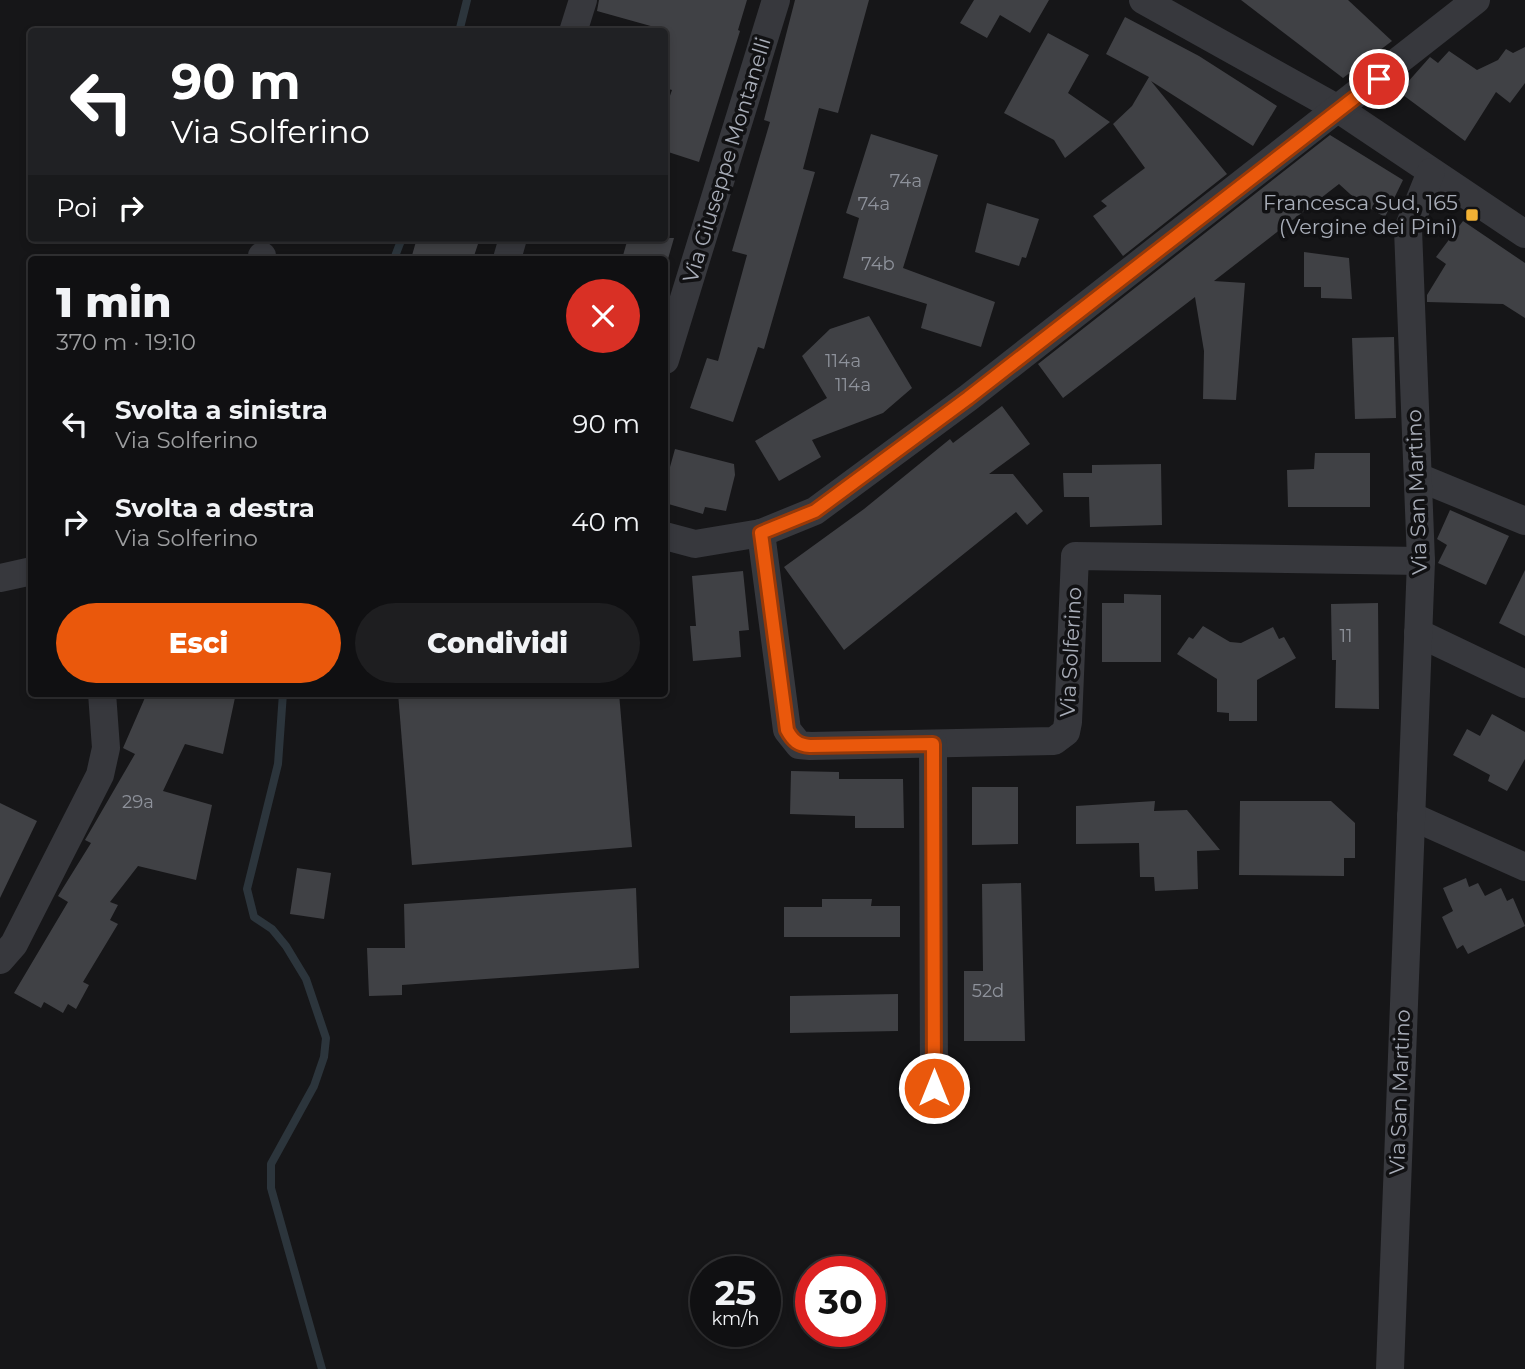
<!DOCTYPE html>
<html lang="it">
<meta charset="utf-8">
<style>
:root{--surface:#101012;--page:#1e1e20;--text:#f1f3f6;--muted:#9c9d9f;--line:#303032;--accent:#ea580c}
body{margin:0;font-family:Montserrat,sans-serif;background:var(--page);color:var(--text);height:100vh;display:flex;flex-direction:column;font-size:26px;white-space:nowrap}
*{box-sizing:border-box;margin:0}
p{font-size:23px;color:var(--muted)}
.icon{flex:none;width:38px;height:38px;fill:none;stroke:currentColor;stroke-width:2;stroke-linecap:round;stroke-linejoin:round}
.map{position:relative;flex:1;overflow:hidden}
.details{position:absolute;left:28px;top:256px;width:640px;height:441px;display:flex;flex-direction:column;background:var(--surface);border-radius:7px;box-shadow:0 4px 10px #0003,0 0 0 2px var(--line)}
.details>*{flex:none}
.guide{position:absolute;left:28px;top:28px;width:640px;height:214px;border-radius:7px;box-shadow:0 4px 10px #0003,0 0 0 2px var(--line);background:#202124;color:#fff;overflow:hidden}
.speed{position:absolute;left:690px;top:1256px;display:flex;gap:14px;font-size:35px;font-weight:700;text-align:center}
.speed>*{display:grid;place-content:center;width:91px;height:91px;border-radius:50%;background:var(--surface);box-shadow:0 4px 10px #0003,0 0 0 2px var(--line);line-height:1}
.speed small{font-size:18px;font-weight:400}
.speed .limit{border:10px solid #d22;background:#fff;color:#111}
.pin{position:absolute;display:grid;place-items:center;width:60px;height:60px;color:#fff;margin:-30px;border:4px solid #fff;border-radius:50%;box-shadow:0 2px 7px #0007}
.me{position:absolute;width:77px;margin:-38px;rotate:0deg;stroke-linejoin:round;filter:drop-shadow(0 0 5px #0008)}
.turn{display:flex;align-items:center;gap:24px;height:147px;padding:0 28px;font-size:32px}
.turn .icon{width:91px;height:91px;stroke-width:2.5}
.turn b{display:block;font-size:49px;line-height:60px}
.then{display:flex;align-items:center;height:66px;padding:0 28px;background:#0003;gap:14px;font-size:26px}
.round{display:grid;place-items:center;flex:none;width:74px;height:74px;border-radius:37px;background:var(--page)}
.head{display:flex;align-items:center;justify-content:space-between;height:119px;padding:0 28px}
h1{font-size:42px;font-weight:800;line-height:52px}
.primary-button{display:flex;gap:14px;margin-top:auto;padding:14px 28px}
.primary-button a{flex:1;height:80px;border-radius:42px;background:var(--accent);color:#fff;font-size:28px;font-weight:800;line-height:80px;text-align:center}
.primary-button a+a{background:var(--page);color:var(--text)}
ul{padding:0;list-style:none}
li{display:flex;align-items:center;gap:21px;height:98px;padding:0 28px}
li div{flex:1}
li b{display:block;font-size:26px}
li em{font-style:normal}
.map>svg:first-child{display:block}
</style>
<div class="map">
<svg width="1525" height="1369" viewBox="0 0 1525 1369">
<rect width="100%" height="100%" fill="#161618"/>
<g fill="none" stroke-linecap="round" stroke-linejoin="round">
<g stroke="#2c353c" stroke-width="8">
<polyline points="459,32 467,0"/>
<polyline points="394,259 402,238"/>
<polyline points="283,693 278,764 247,889 254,917 272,929 286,946 306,979 326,1038 324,1057 314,1086 271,1164 271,1188 322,1369"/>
</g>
</g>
<g fill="#404145">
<polygon points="599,0 747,0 738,30 740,31 699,162 665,151 665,110 672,90 665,88 665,30 597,11"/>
<polygon points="795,0 869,0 838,113 819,108 803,169 815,172 764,349 758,347 733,422 690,408 707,358 718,361 747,255 732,251 770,122 764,120"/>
<polygon points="974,0 1049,0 1030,33 1000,15 987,38 960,23"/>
<polygon points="1241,0 1348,0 1392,41 1343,78"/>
<polygon points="1125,17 1199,56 1277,106 1253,146 1151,81 1227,174 1123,256 1093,216 1107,206 1101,201 1145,168 1113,124 1132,106 1149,77 1106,54"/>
<polygon points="1048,33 1089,55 1068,93 1110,122 1065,158 1054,140 1004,113"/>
<polygon points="1525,47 1525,83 1510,103 1496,92 1465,141 1399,92 1430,57 1438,63 1449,51 1477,70 1498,60 1506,49 1513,53"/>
<polygon points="871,134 938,155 903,268 995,302 981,347 921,328 927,304 843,278 859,218 846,213"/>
<polygon points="1330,135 1403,180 1385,217 1360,203 1339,184 1214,281 1245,283 1236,400 1203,399 1204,351 1195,297 1063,398 1038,364"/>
<polygon points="987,203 1039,219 1026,258 1022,257 1019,266 975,252"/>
<polygon points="1463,221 1525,263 1525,318 1503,304 1427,302 1427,295 1446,264 1436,257"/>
<polygon points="417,238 480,238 473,259 411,259"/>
<polygon points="628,238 674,238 668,259 622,259"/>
<polygon points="1304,252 1349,258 1352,299 1321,298 1321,287 1304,287"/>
<polygon points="869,316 912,388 883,413 812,440 821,457 779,481 755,441 827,398 802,356 830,329"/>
<polygon points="1394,337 1396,418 1355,419 1352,338"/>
<polygon points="1002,406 1030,444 989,474 1013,474 1043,511 1027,525 1016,512 844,650 784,567 864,509 950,439 953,443"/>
<polygon points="675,449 734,464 735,475 726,511 705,507 703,514 665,503 665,485"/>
<polygon points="1315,453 1370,453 1370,507 1288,507 1287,470 1314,469"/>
<polygon points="1161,464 1162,525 1090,527 1089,497 1064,497 1063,473 1092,473 1092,465"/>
<polygon points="1450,510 1509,536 1486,585 1438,563 1447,545 1437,539"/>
<polygon points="1525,570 1525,636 1499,623"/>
<polygon points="743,571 749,630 739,631 741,657 693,661 690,626 696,626 692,576"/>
<polygon points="1124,594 1161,595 1161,662 1102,662 1102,603 1124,603"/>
<polygon points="1378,603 1379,709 1335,708 1336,660 1332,660 1331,604"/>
<polygon points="1203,626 1230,642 1241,643 1273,627 1279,639 1284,637 1296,658 1257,680 1257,721 1229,721 1229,713 1217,712 1217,679 1177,654 1189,637 1193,639"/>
<polygon points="147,693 236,693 223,754 185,744 163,791 212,805 196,880 138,866 110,902 118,905 110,920 118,924 83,982 89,985 76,1009 68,1004 63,1013 44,1002 41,1008 14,993 68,902 58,896 91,843 85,840 135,754 123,748"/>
<polygon points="398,693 619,693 632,847 412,865"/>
<polygon points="1492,714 1525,732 1525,759 1507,791 1488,781 1490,775 1453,755 1467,729 1480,736"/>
<polygon points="791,771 839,772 839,779 903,779 904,828 855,828 855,816 790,814"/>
<polygon points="972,787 1018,787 1018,844 972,845"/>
<polygon points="1155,801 1154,811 1187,810 1220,850 1197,851 1198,889 1155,891 1154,877 1140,877 1139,843 1076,844 1076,806"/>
<polygon points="1240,801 1331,801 1355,823 1355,858 1344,858 1344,876 1239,875"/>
<polygon points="0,803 37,821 0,898"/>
<polygon points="297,868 331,873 324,919 290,914"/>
<polygon points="1466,878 1469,887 1478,883 1485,896 1501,888 1507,901 1513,898 1525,926 1468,954 1463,945 1457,949 1442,917 1453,911 1443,888"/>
<polygon points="1021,883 1025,1041 964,1041 964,971 983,971 982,884"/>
<polygon points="636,888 639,968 402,985 402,995 369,996 367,948 405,948 404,904"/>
<polygon points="822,899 872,899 871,906 900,906 900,937 784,937 784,907 822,907"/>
<polygon points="898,994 898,1031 790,1033 790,996"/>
</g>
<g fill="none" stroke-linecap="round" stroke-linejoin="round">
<g stroke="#37383d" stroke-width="28">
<polyline points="1143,0 1340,110 1525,234"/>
<polyline points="573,32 583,0"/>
<polyline points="262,256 262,259"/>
<polyline points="507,259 513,238"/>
<polyline points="665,360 776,0"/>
<polyline points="1418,477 1525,521"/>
<polyline points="761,533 787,730 799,745 810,746 1054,741 1066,732 1068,722 1075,556 1421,561"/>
<polyline points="665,536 695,544 761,533 815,511 968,398 1476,0"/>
<polyline points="0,578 32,571"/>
<polyline points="1418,633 1525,684"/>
<polyline points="933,744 934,1088"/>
<polyline points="1411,816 1525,867"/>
<polyline points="0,960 14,944 100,775 106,748 102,693"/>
<polyline points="1390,1369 1421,561 1408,229 1431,172"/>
</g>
</g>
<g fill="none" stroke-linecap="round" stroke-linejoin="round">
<defs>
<path id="route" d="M 934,1088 L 933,744 L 810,746 C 798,745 793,741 787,730 L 761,533 L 815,511 L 968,398 L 1379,79"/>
</defs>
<use href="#route" stroke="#983908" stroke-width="18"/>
<use href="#route" stroke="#ea580c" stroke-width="12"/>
</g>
<rect fill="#f2b134" stroke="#111113" stroke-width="2.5" x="1465" y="208" width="14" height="14" rx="3.5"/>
<g text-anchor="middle" stroke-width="7" stroke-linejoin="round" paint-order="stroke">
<g font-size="18" fill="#8e929b">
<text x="906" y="187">74a</text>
<text x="874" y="210">74a</text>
<text x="878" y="270">74b</text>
<text x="843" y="367">114a</text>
<text x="853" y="391">114a</text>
<text x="1346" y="642">11</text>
<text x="138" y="808">29a</text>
<text x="988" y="997">52d</text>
</g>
<g font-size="21" fill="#a8adb8" stroke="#111113">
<text transform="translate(727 160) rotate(-73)" y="7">Via Giuseppe Montanelli</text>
<text transform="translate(1417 492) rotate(-92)" y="7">Via San Martino</text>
<text transform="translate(1071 652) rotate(-87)" y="7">Via Solferino</text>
<text transform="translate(1400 1092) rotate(-88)" y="7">Via San Martino</text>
</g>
<g font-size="21" fill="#a8adb8" stroke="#111113" text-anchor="end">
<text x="1458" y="210">Francesca Sud, 165<tspan x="1458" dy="24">(Vergine dei Pini)</tspan></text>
</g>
</g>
</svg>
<div class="speed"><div>25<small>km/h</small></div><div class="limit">30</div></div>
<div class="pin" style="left:1379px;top:79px;background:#d93025"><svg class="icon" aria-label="arrive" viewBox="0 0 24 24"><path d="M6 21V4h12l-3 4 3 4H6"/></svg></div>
<svg class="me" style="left:934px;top:1088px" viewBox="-20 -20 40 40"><circle r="17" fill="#ea580c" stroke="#fff" stroke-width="3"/><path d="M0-11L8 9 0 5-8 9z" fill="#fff"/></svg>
<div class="guide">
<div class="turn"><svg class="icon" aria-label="left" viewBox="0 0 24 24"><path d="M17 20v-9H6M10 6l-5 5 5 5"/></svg><div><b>90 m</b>Via Solferino</div></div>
<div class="then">Poi<svg class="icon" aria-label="right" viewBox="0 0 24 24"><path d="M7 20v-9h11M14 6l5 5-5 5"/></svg></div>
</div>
<section class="details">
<div class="head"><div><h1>1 min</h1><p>370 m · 19:10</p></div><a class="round" style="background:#d93025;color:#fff"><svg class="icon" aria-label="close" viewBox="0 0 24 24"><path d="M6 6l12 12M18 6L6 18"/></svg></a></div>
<ul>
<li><svg class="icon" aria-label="left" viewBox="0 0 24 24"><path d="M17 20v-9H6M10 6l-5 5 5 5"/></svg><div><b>Svolta a sinistra</b><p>Via Solferino</p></div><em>90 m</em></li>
<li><svg class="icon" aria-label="right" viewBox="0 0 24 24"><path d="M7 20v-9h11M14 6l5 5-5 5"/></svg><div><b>Svolta a destra</b><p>Via Solferino</p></div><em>40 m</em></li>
</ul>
<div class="primary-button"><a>Esci</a><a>Condividi</a></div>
</section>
</div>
